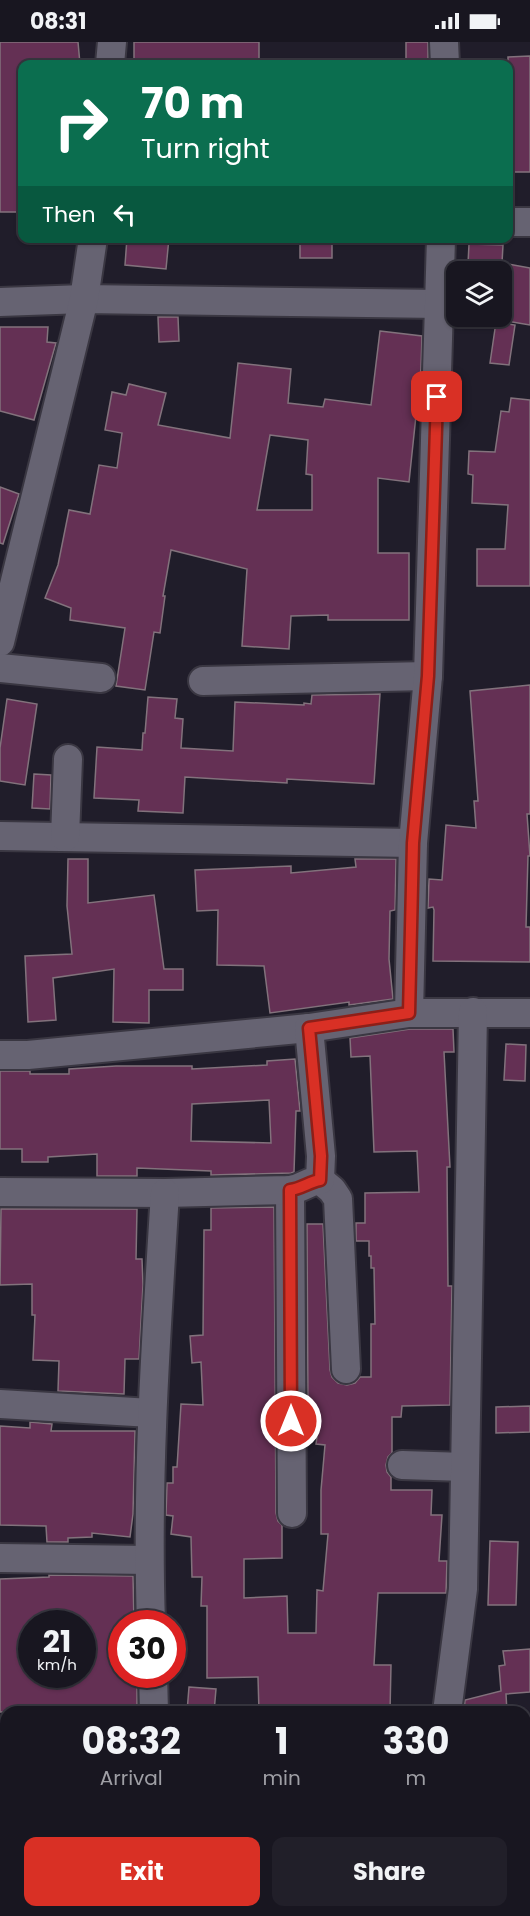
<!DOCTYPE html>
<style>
:root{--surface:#181620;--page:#211f29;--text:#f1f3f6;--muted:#9f9fa5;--line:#36353e;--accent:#d93025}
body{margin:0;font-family:Poppins,sans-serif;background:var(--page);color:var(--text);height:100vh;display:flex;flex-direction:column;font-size:22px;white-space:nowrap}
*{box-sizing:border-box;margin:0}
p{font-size:20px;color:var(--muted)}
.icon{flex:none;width:33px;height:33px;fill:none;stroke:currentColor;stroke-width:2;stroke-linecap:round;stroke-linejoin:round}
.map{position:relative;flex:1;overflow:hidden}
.side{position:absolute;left:0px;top:1664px;width:531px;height:212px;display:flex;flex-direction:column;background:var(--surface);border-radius:18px 18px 0 0;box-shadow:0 2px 4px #0004,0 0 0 2px var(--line)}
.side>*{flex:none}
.banner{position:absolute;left:18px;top:18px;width:495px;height:183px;border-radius:12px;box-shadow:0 2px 4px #0004,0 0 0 2px var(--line);background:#0b6e4f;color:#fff;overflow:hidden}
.controls{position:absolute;left:446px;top:219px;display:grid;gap:12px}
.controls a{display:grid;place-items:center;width:66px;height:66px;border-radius:12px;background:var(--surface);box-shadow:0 2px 4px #0004,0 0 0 2px var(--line);font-size:30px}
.speed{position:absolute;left:18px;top:1568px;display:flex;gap:12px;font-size:30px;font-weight:700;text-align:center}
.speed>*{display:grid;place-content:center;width:78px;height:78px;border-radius:50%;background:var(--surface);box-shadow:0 2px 4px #0004,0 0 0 2px var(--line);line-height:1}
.speed small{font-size:15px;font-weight:400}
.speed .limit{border:9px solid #d22;background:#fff;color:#111}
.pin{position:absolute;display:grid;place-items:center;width:51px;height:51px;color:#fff;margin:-26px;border-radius:12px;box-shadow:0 3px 9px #0006}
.me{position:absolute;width:66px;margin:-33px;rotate:0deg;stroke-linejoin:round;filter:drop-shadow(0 0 4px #0008)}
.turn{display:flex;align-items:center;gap:21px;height:126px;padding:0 24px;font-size:27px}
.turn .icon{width:78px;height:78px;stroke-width:2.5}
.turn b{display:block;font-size:42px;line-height:51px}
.then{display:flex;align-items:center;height:57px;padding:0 24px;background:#0003;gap:12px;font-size:22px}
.eta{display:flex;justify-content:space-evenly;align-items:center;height:102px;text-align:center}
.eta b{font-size:36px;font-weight:700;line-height:42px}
.button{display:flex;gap:12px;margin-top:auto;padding:12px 24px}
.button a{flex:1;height:69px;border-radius:12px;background:var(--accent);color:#fff;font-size:24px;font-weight:700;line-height:69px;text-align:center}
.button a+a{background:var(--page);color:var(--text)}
.status{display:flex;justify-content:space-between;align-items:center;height:42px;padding:0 30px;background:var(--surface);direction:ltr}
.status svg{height:16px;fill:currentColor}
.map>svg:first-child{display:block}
</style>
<div class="status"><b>08:31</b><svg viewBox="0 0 49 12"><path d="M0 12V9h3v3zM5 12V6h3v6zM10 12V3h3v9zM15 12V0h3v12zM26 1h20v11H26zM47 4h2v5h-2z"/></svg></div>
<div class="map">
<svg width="530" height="1874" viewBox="0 0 530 1874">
<rect width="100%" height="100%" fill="#201d2a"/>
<g fill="#643054" stroke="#82727c" stroke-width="1.5" fill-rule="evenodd">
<polygon points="0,0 78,0 80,22 22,22 22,170 0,170"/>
<rect x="134" y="0" width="125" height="22"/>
<rect x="406" y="0" width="22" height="20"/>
<polygon points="530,14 530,130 508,130 508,15"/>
<polygon points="127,196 169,196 166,227 125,223"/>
<rect x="300" y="196" width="32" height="20"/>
<polygon points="469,202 503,203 502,221 530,226 530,283 501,278 501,230 472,230 472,222 468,222"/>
<polygon points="158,275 178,275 179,299 159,300"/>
<polygon points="496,280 515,283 509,323 490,321"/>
<polygon points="0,285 48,285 47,300 56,301 34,378 0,369"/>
<path d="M 380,289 L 422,294 L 421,326 L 409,440 L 378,436 L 378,511 L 409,511 L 409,578 L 328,578 L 328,573 L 291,574 L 289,607 L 242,604 L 247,527 L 171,508 L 163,554 L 165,554 L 160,591 L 154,590 L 145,648 L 116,644 L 125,586 L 70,578 L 71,566 L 45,556 L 58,523 L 69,468 L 90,472 L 99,423 L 117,426 L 122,391 L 105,388 L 112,350 L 126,353 L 129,342 L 166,351 L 158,383 L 230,396 L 238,321 L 291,327 L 288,361 L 323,365 L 325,357 L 371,363 ZM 270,393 L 308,398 L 306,432 L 312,433 L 312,468 L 257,468 Z"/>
<polygon points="511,356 530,358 530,544 477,544 477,507 505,507 508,463 472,461 473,433 468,432 469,409 495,410 501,369 509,370"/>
<polygon points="0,445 19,452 3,502 0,501"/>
<polygon points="530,643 530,772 527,772 530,814 528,814 526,885 530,885 530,920 433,919 434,868 433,865 428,866 429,837 442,838 446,783 476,786 474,759 478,759 470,649"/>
<polygon points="380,652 374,742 287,737 287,741 185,735 183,771 138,769 139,758 94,756 97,705 142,708 143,691 145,691 148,655 177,657 175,676 183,677 181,706 233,709 235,660 304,663 304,661 311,662 312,653"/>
<polygon points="7,657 37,662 25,743 0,739 0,706"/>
<polygon points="34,732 51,733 50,767 32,766"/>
<polygon points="68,817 88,817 88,861 154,853 164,927 183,927 183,948 149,948 149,981 113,980 114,927 53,936 56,978 28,980 25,914 72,912 67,864"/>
<polygon points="355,817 396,817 395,868 390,869 389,917 393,957 349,963 349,960 270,971 264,924 217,923 218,868 197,869 195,828 291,824 291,831 356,825"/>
<polygon points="410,987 453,987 454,1010 444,1010 450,1125 447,1125 448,1244 452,1244 450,1363 402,1364 401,1375 392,1375 392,1411 388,1415 386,1423 387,1430 391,1435 391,1448 432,1448 431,1473 442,1473 439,1519 447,1519 446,1551 378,1551 374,1623 391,1623 390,1670 259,1670 258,1635 207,1636 207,1564 201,1564 202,1535 192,1535 191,1495 171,1492 173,1474 166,1473 167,1441 173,1441 173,1425 177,1425 181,1362 203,1363 201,1320 192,1321 190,1294 203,1293 204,1188 211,1188 211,1166 274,1165 276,1471 278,1479 282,1483 282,1516 244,1517 244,1556 287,1554 288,1591 316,1591 317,1548 323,1549 328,1492 321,1492 321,1448 325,1403 316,1402 320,1375 308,1376 307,1182 323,1182 330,1328 332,1335 338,1341 347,1343 355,1341 360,1335 371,1335 371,1282 375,1282 374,1226 371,1226 371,1214 369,1214 369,1199 356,1199 356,1181 365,1181 365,1151 419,1150 417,1109 374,1110 370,1014 351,1015 350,996"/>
<polygon points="506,1002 526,1003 525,1039 504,1038"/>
<path d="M 295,1017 L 300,1069 L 296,1069 L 294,1130 L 291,1131 L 211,1133 L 211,1129 L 137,1126 L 137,1134 L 97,1134 L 97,1112 L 48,1115 L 48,1120 L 22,1120 L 22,1107 L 0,1107 L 0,1029 L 30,1029 L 30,1032 L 69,1032 L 69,1027 L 116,1024 L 192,1024 L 192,1027 L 267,1023 L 267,1019 ZM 269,1058 L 271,1101 L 191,1099 L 192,1062 Z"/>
<polygon points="1,1167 137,1167 136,1217 142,1217 143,1243 139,1317 125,1317 124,1352 58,1349 59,1319 33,1318 35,1273 32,1273 32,1242 0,1243"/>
<polygon points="530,1364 530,1390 496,1391 496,1365"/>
<polygon points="30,1380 52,1382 51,1389 135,1389 133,1472 130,1495 92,1491 92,1495 68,1496 68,1500 47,1500 46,1484 0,1483 0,1384 30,1386"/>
<polygon points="490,1499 518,1500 516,1563 488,1563"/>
<path d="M 49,1533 L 133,1534 L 134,1581 L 122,1581 L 122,1632 L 137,1632 L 137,1667 L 125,1666 L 126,1670 L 0,1670 L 0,1537 L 49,1535 ZM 32,1581 L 82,1581 L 82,1632 L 32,1632 Z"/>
<polygon points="530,1607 530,1650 506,1652 507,1670 464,1670 465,1658 501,1649 499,1624 505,1623 503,1609"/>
<polygon points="189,1645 216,1647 214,1670 187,1670"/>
</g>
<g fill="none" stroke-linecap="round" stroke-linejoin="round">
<defs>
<g id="minor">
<polyline points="444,0 445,22"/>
<polyline points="110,22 112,0"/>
<polyline points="508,180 530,180"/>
<polyline points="0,260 84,257 440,262"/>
<polyline points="0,600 84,257 93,196"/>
<polyline points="0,626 101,636"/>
<polyline points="203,639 428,634"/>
<polyline points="0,794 413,801"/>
<polyline points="65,795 68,717"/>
<polyline points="409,971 413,801 428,634 441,196"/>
<polyline points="0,1013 28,1013 309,986 409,971 530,971"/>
<polyline points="320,1138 332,1148 338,1157 346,1327"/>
<polyline points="290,1148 292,1471"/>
<path d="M 0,1150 L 165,1151 L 290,1148 C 301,1147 309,1139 320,1138 L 321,1114 L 309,986"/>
<polyline points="0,1362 151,1371"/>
<polyline points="402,1423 465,1425"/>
<polyline points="0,1516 149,1518"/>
<path d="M 151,1581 C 146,1437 156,1294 165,1151"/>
<polyline points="153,1632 154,1670"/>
<polyline points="447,1670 463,1547 473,970"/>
<polyline points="0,1716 6,1716"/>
<polyline points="525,1735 530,1735"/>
<polyline points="160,1869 160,1874"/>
<polyline points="438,1874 438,1869"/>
</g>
</defs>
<use href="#minor" stroke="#3a3742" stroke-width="32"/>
<use href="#minor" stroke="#666372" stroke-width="28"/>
</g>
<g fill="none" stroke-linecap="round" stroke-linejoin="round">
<defs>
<path id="route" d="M 291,1379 L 290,1148 C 301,1147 309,1140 320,1138 L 321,1114 L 309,986 L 409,971 L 413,801 L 428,634 L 437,355"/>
</defs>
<use href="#route" stroke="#8d1f18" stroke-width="15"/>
<use href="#route" stroke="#d93025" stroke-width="10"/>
</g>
</svg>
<div class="controls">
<a><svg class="icon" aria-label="layers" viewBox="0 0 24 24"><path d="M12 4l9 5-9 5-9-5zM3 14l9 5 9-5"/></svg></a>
</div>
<div class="speed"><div>21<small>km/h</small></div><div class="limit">30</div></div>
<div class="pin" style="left:437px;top:355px;background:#d93025"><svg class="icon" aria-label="arrive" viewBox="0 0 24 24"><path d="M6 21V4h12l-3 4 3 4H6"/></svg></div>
<svg class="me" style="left:291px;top:1379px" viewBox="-20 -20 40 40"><circle r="17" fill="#d93025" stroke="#fff" stroke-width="3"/><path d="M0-11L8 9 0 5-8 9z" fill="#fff"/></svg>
<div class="banner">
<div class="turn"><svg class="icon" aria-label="right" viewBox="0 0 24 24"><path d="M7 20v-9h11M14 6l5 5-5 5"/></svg><div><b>70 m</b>Turn right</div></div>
<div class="then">Then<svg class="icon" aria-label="left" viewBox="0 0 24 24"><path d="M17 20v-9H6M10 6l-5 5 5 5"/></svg></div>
</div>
<section class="side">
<div class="eta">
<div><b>08:32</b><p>Arrival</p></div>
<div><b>1</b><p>min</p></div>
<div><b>330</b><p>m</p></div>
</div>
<div class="button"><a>Exit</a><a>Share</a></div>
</section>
</div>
